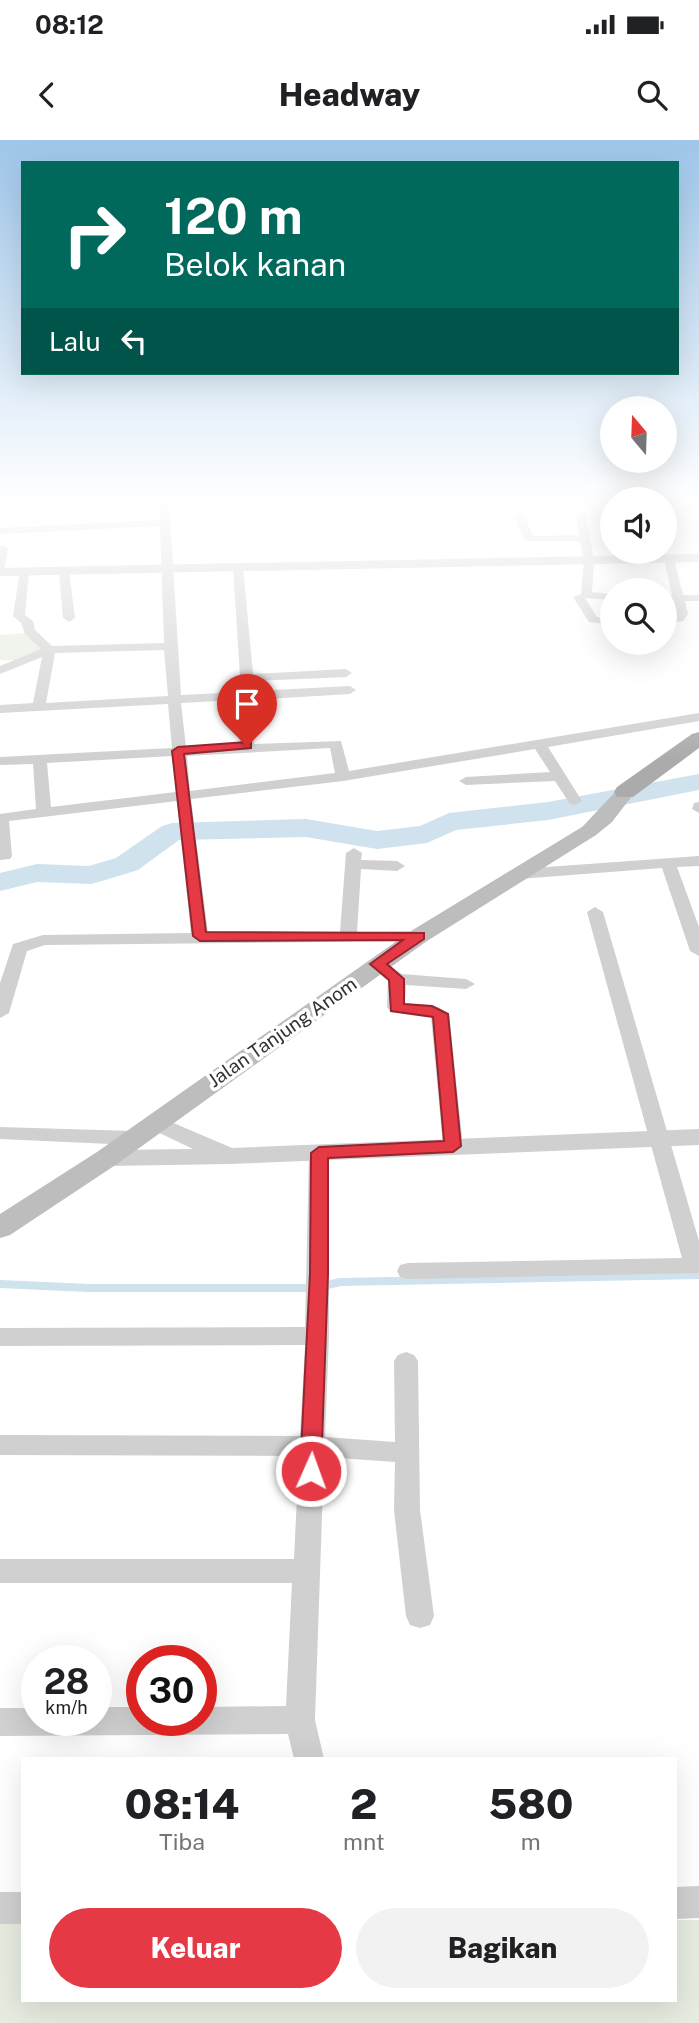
<!DOCTYPE html>
<html lang="id">
<style>
:root{--surface:#fff;--page:#f2f2f2;--text:#202124;--muted:#757577;--accent:#e63946}
body{margin:0;font-family:"Public Sans",sans-serif;background:var(--page);color:var(--text);height:100vh;display:flex;flex-direction:column;font-size:26px;white-space:nowrap}
*{box-sizing:border-box;margin:0}
p{font-size:23px;color:var(--muted)}
.icon{flex:none;width:38px;height:38px;fill:none;stroke:currentColor;stroke-width:2;stroke-linecap:round;stroke-linejoin:round}
.map{position:relative;flex:1;overflow:hidden}
.drawer{position:absolute;left:21px;top:1617px;width:656px;height:245px;display:flex;flex-direction:column;background:var(--surface);border-radius:0px;box-shadow:0 7px 28px #0002}
.drawer>*{flex:none}
.top-card{position:absolute;left:21px;top:21px;width:658px;height:214px;border-radius:0px;box-shadow:0 7px 28px #0002;background:#00695c;color:#fff;overflow:hidden}
.needle{width:46px;rotate:341deg}
.buttons{position:absolute;left:600px;top:256px;display:grid;gap:14px}
.buttons a{display:grid;place-items:center;width:77px;height:77px;border-radius:50%;background:var(--surface);box-shadow:0 7px 28px #0002;font-size:35px}
.speed{position:absolute;left:21px;top:1505px;display:flex;gap:14px;font-size:35px;font-weight:700;text-align:center}
.speed>*{display:grid;place-content:center;width:91px;height:91px;border-radius:50%;background:var(--surface);box-shadow:0 7px 28px #0002;line-height:1}
.speed small{font-size:18px;font-weight:400}
.speed .limit{border:10px solid #d22;background:#fff;color:#111}
.pin{position:absolute;display:grid;place-items:center;width:60px;height:60px;color:#fff;margin:-72px -30px;border-radius:50% 50% 50% 0;rotate:-45deg;box-shadow:0 0 7px #0007}
.pin .icon{rotate:45deg}
.me{position:absolute;width:77px;margin:-38px;rotate:2deg;stroke-linejoin:round;filter:drop-shadow(0 0 5px #0008)}
.turn{display:flex;align-items:center;gap:24px;height:147px;padding:0 28px;font-size:32px}
.turn .icon{width:91px;height:91px;stroke-width:2.5}
.turn b{display:block;font-size:49px;line-height:60px}
.then{display:flex;align-items:center;height:66px;padding:0 28px;background:#0003;gap:14px;font-size:26px}
.eta{display:flex;justify-content:space-evenly;align-items:center;height:119px;text-align:center}
.eta b{font-size:42px;font-weight:800;line-height:49px}
.primary-button{display:flex;gap:14px;margin-top:auto;padding:14px 28px}
.primary-button a{flex:1;height:80px;border-radius:42px;background:var(--accent);color:#fff;font-size:28px;font-weight:800;line-height:80px;text-align:center}
.primary-button a+a{background:var(--page);color:var(--text)}
.status{display:flex;justify-content:space-between;align-items:center;height:49px;padding:0 35px;background:var(--surface);direction:ltr}
.status svg{height:19px;fill:currentColor}
header{display:flex;justify-content:space-between;align-items:center;height:91px;padding:0 28px;background:var(--surface);font-size:32px;font-weight:800}
.map>svg:first-child{display:block}
</style>
<div class="status"><b>08:12</b><svg viewBox="0 0 49 12"><path d="M0 12V9h3v3zM5 12V6h3v6zM10 12V3h3v9zM15 12V0h3v12zM26 1h20v11H26zM47 4h2v5h-2z"/></svg></div>
<header><svg class="icon" aria-label="back" viewBox="0 0 24 24"><path d="M15 5l-7 7 7 7"/></svg>Headway<svg class="icon" aria-label="search" viewBox="0 0 24 24"><circle cx="10" cy="10" r="6"/><path d="M15 15l6 6"/></svg></header>
<div class="map">
<svg width="699" height="1883" viewBox="0 0 699 1883">
<rect width="100%" height="100%" fill="#fff"/>
<g fill="#e6ecdf">
<polygon points="26,493 44,510 17,520 0,520 0,495"/>
<polygon points="676,1780 699,1780 699,1883 0,1883 0,1784 23,1784 23,1860 676,1860"/>
</g>
<g fill="none" stroke-linecap="round" stroke-linejoin="round">
<g stroke="#cfe2ee" stroke-width="8">
<polyline points="0,1144 88,1148 313,1148"/>
<polyline points="323,1146 340,1142 699,1135"/>
</g>
<polygon fill="#cfe2ee" fill-rule="evenodd" points="699,634 699,650 548,680 456,690 427,703 377,709 306,697 179,700 138,730 102,741 91,744 37,742 0,751 0,733 37,724 89,726 116,718 162,686 172,683 306,679 377,691 420,686 449,673 548,662"/>
<g fill="#d0d0d0" fill-rule="evenodd">
<polygon points="80,358 126,358 121,361 0,369 0,363"/>
<path d="M 161,358 L 172,358 L 169,361 L 181,555 L 241,552 L 233,427 L 238,424 L 243,427 L 253,534 L 346,529 L 352,533 L 346,537 L 253,541 L 254,551 L 350,546 L 356,550 L 350,554 L 249,560 L 254,604 L 341,601 L 349,631 L 699,573 L 699,581 L 548,607 L 582,661 L 575,665 L 570,664 L 555,641 L 466,645 L 459,641 L 466,637 L 550,632 L 535,609 L 343,641 L 191,659 L 208,793 L 340,792 L 346,713 L 354,708 L 362,713 L 361,720 L 397,721 L 405,726 L 397,731 L 361,729 L 357,792 L 419,791 L 427,796 L 419,801 L 45,805 L 27,811 L 9,873 L 0,878 L 0,843 L 13,804 L 43,795 L 191,793 L 177,661 L 9,681 L 12,716 L 10,719 L 0,720 L 0,674 L 36,669 L 33,624 L 0,625 L 0,617 L 172,608 L 168,564 L 0,573 L 0,565 L 33,563 L 42,517 L 0,534 L 0,526 L 41,509 L 25,494 L 21,483 L 13,476 L 20,430 L 29,432 L 25,475 L 33,481 L 35,490 L 52,506 L 164,503 L 160,386 L 0,394 L 0,388 L 159,380 ZM 164,510 L 168,556 L 46,563 L 55,513 ZM 236,560 L 240,605 L 186,607 L 181,563 ZM 330,608 L 335,633 L 190,651 L 187,616 ZM 173,616 L 176,652 L 51,667 L 47,623 Z"/>
<polygon points="580,370 585,373 594,420 592,452 612,454 612,460 585,458 597,477 612,479 612,485 589,482 573,457 581,454 584,420 580,401 525,401 514,375 523,373 533,396 579,395 575,373"/>
<polygon points="3,405 8,408 5,427 0,430 0,406"/>
<polygon points="669,416 674,419 683,455 699,455 699,461 685,461 688,474 683,481 665,484 665,476 676,474 673,461 665,461 665,455 672,455 664,419"/>
<polygon points="64,428 69,431 75,478 69,482 63,478 59,431"/>
<polygon points="699,662 699,673 692,669 694,663"/>
<polygon points="699,716 699,726 677,727 699,787 699,816 690,811 662,728 519,739 511,734 519,729"/>
<polygon points="595,767 603,772 699,1101 699,1133 408,1139 400,1137 397,1131 400,1125 408,1123 682,1118 587,772"/>
<polygon points="378,819 402,834 466,839 475,844 466,849 406,845 405,863 438,867 449,874 463,1006 460,1011 446,1011 443,1006 431,877 390,871 387,867 388,841 369,824"/>
<polygon points="0,987 133,991 140,993 143,998 140,1003 133,1005 0,999"/>
<polygon points="319,1006 326,1008 329,1013 329,1196 325,1297 395,1302 394,1221 398,1215 406,1212 414,1215 418,1221 420,1370 434,1476 430,1485 420,1488 410,1485 406,1476 394,1370 395,1322 324,1317 315,1580 324,1619 294,1619 288,1594 0,1596 0,1568 37,1568 37,1580 96,1580 96,1567 142,1567 142,1580 201,1580 201,1567 286,1566 292,1443 0,1443 0,1419 294,1419 299,1316 0,1315 0,1295 300,1296 305,1205 0,1206 0,1188 305,1187 309,1013 312,1008"/>
<polygon points="699,1746 699,1778 676,1779 676,1747"/>
<rect x="0" y="1752" width="23" height="32"/>
</g>
<g fill="#d0d0d0" fill-rule="evenodd">
<polygon points="699,414 699,422 0,436 0,428"/>
<polygon points="155,975 232,1008 699,989 699,1005 229,1024 107,1026 98,1024 95,1018 98,1012 107,1010 193,1009 147,987 143,982 147,977"/>
</g>
<path fill="#bdbdbd" fill-rule="evenodd" d="M 625,646 L 632,648 L 635,652 L 612,682 L 596,695 L 427,801 L 117,1024 L 10,1095 L 0,1098 L 0,1074 L 97,1012 L 411,791 L 582,687 C 593,677 615,649 625,646 Z"/>
<polygon fill="#ababab" fill-rule="evenodd" points="699,592 699,608 633,657 617,657 614,652 617,647 692,594"/>
</g>
<linearGradient id="sky" x2="0" y2="1"><stop stop-color="#9ec6ea"/><stop offset="0.58" stop-color="#fff"/><stop offset="1" stop-color="#fff" stop-opacity="0"/></linearGradient>
<rect width="699" height="621" fill="url(#sky)"/>
<polygon fill="#e63946" stroke="#96252e" stroke-width="2" points="247,602 251,603 251,608 184,614 206,792 424,793 424,799 387,824 404,839 404,864 432,866 448,874 461,1006 453,1012 328,1018 328,1133 321,1331 318,1337 311,1339 303,1337 300,1331 310,1133 311,1013 319,1007 444,1001 433,877 391,871 389,840 370,824 403,800 200,801 193,796 172,611 178,607"/>
<g text-anchor="middle" stroke-width="7" stroke-linejoin="round" paint-order="stroke">
<g font-size="19" fill="#333" stroke="#fff">
<text transform="translate(282 892) rotate(-35)" y="7">Jalan Tanjung Anom</text>
</g>
</g>
</svg>
<div class="buttons">
<a><svg class="needle" viewBox="-14 -14 28 28"><path d="M0-13l5 13h-10z" fill="#e53935"/><path d="M0 13l5-13h-10z" fill="#757577"/></svg></a>
<a><svg class="icon" aria-label="sound" viewBox="0 0 24 24"><path d="M4 9h4l5-4v14l-5-4H4zM17 9q2 3 0 6"/></svg></a>
<a><svg class="icon" aria-label="search" viewBox="0 0 24 24"><circle cx="10" cy="10" r="6"/><path d="M15 15l6 6"/></svg></a>
</div>
<div class="speed"><div>28<small>km/h</small></div><div class="limit">30</div></div>
<div class="pin" style="left:247px;top:606px;background:#d93025"><svg class="icon" aria-label="arrive" viewBox="0 0 24 24"><path d="M6 21V4h12l-3 4 3 4H6"/></svg></div>
<svg class="me" style="left:311px;top:1331px" viewBox="-20 -20 40 40"><circle r="17" fill="#e63946" stroke="#fff" stroke-width="3"/><path d="M0-11L8 9 0 5-8 9z" fill="#fff"/></svg>
<div class="top-card">
<div class="turn"><svg class="icon" aria-label="right" viewBox="0 0 24 24"><path d="M7 20v-9h11M14 6l5 5-5 5"/></svg><div><b>120 m</b>Belok kanan</div></div>
<div class="then">Lalu<svg class="icon" aria-label="left" viewBox="0 0 24 24"><path d="M17 20v-9H6M10 6l-5 5 5 5"/></svg></div>
</div>
<section class="drawer">
<div class="eta">
<div><b>08:14</b><p>Tiba</p></div>
<div><b>2</b><p>mnt</p></div>
<div><b>580</b><p>m</p></div>
</div>
<div class="primary-button"><a>Keluar</a><a>Bagikan</a></div>
</section>
</div>
